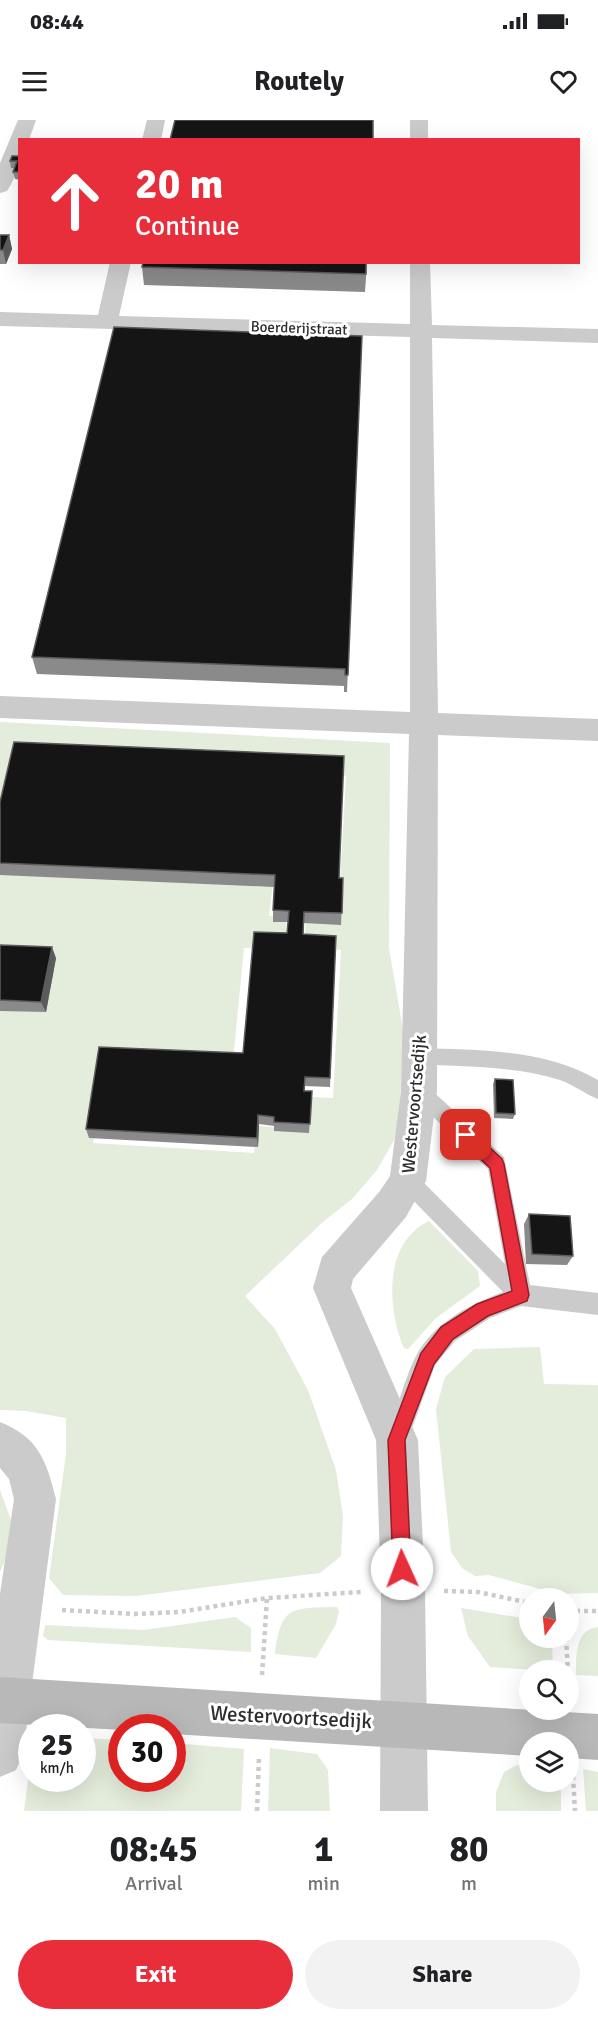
<!DOCTYPE html>
<style>
:root{--surface:#fff;--page:#f2f2f2;--text:#202124;--muted:#757577;--accent:#e82d3b}
body{margin:0;font-family:Signika,sans-serif;background:var(--page);color:var(--text);height:100vh;display:flex;flex-direction:column;font-size:22px;white-space:nowrap}
*{box-sizing:border-box;margin:0}
p{font-size:20px;color:var(--muted)}
.icon{flex:none;width:33px;height:33px;fill:none;stroke:currentColor;stroke-width:2;stroke-linecap:round;stroke-linejoin:round}
.map{position:relative;height:1691px;overflow:hidden}
.side{display:flex;flex-direction:column;background:var(--surface);flex:1}
.side>*{flex:none}
.banner{position:absolute;left:18px;top:18px;width:562px;height:126px;border-radius:0px;box-shadow:0 6px 24px #0002;background:#e82d3b;color:#fff;overflow:hidden}
.needle{width:39px;rotate:195deg}
.fabs{position:absolute;left:519px;top:1468px;display:grid;gap:12px}
.fabs a{display:grid;place-items:center;width:60px;height:60px;border-radius:50%;background:var(--surface);box-shadow:0 6px 24px #0002;font-size:30px}
.speed{position:absolute;left:18px;top:1594px;display:flex;gap:12px;font-size:30px;font-weight:700;text-align:center}
.speed>*{display:grid;place-content:center;width:78px;height:78px;border-radius:50%;background:var(--surface);box-shadow:0 6px 24px #0002;line-height:1}
.speed small{font-size:15px;font-weight:400}
.speed .limit{border:9px solid #d22;background:#fff;color:#111}
.pin{position:absolute;display:grid;place-items:center;width:51px;height:51px;color:#fff;margin:-26px;border-radius:12px;box-shadow:0 3px 9px #0006}
.me{position:absolute;width:66px;margin:-33px;rotate:358deg;stroke-linejoin:round;filter:drop-shadow(0 0 4px #0008)}
.turn{display:flex;align-items:center;gap:21px;height:126px;padding:0 18px;font-size:27px}
.turn .icon{width:78px;height:78px;stroke-width:2.5}
.turn b{display:block;font-size:42px;line-height:51px}
.eta{display:flex;justify-content:space-evenly;align-items:center;height:102px;text-align:center}
.eta b{font-size:36px;font-weight:800;line-height:42px}
.button{display:flex;gap:12px;margin-top:auto;padding:12px 18px}
.button a{flex:1;height:69px;border-radius:36px;background:var(--accent);color:#fff;font-size:24px;font-weight:800;line-height:69px;text-align:center}
.button a+a{background:var(--page);color:var(--text)}
.status{display:flex;justify-content:space-between;align-items:center;height:42px;padding:0 30px;background:var(--surface);direction:ltr}
.status svg{height:16px;fill:currentColor}
header{display:flex;justify-content:space-between;align-items:center;height:78px;padding:0 18px;background:var(--surface);font-size:27px;font-weight:800}
.map>svg:first-child{display:block}
</style>
<div class="status"><b>08:44</b><svg viewBox="0 0 49 12"><path d="M0 12V9h3v3zM5 12V6h3v6zM10 12V3h3v9zM15 12V0h3v12zM26 1h20v11H26zM47 4h2v5h-2z"/></svg></div>
<header><svg class="icon" aria-label="menu" viewBox="0 0 24 24"><path d="M4 6h16M4 12h16M4 18h16"/></svg>Routely<svg class="icon" aria-label="heart" viewBox="0 0 24 24"><path d="M12 20l-8-8c-3-5 5-10 8-4 3-6 11-1 8 4z"/></svg></header>
<div class="map">
<svg width="598" height="1691" viewBox="0 0 598 1691">
<rect width="100%" height="100%" fill="#fff"/>
<g fill="#e4ecdb">
<polygon points="0,602 390,623 389,828 404,916 398,1013 377,1050 352,1079 324,1101 245,1176 275,1209 308,1270 336,1350 343,1396 341,1436 320,1453 136,1476 63,1475 49,1458 66,1334 66,1298 26,1291 0,1290 0,748 273,762 269,796 287,797 284,830 244,828 232,951 106,944 93,1023 254,1033 257,1006 307,1009 309,977 333,978 341,830 304,827 306,798 338,800 346,656 15,640 0,698"/>
<path d="M 429,1101 L 478,1151 L 480,1166 L 436,1198 L 408,1229 L 404,1228 C 387,1189 383,1123 429,1101 Z"/>
<polygon points="540,1227 544,1264 598,1265 598,1473 559,1474 489,1455 475,1456 462,1448 451,1432 436,1289 445,1257 474,1229"/>
<polygon points="0,1370 11,1400 6,1438 0,1452"/>
<path d="M 337,1487 L 339,1491 L 336,1504 L 316,1538 L 275,1534 C 281,1485 292,1488 337,1487 Z"/>
<polygon points="461,1488 529,1499 530,1518 552,1519 553,1551 490,1547 468,1516"/>
<polygon points="235,1497 251,1508 251,1532 48,1520 43,1516 45,1505 144,1510"/>
<path d="M 598,1507 L 598,1556 L 576,1555 C 576,1537 575,1509 598,1507 Z"/>
<polygon points="83,1618 121,1620 122,1659 172,1659 173,1623 244,1629 241,1691 24,1691 31,1637 32,1659 82,1659"/>
<polygon points="270,1628 317,1634 328,1650 330,1691 268,1691"/>
<polygon points="517,1645 529,1646 530,1662 561,1662 561,1691 496,1691 496,1672 504,1652"/>
<polygon points="583,1649 598,1652 598,1691 586,1691"/>
</g>
<g fill="none" stroke-linecap="round" stroke-linejoin="round">
<g stroke="#cbcbcb" stroke-width="4.5" stroke-dasharray="4 4" stroke-linecap="butt">
<polyline points="444,1471 478,1472 530,1483"/>
<polyline points="62,1490 135,1494 179,1492 267,1478 362,1472"/>
<polyline points="568,1491 598,1491"/>
<polyline points="566,1518 568,1551"/>
<polyline points="262,1555 267,1478"/>
<polyline points="573,1656 575,1691"/>
<polyline points="257,1691 259,1637"/>
</g>
<g fill="#cbcbcb" fill-rule="evenodd">
<path d="M 420,928 C 479,930 545,929 598,960 L 598,979 C 585,974 574,965 560,960 C 516,946 466,947 420,944 L 413,942 L 411,936 L 413,930 Z"/>
<path d="M 419,962 L 426,965 L 504,1037 L 530,1165 L 598,1173 L 598,1195 L 521,1186 L 490,1198 L 455,1221 L 435,1245 L 406,1325 L 398,1328 L 390,1325 L 387,1317 C 396,1293 407,1249 420,1229 C 439,1200 471,1184 503,1172 L 401,1068 L 398,1061 L 401,1054 L 408,1051 L 415,1054 L 505,1144 L 488,1049 L 412,977 L 409,971 L 412,965 Z"/>
</g>
<g fill="#cbcbcb" fill-rule="evenodd">
<path d="M 18,0 L 36,0 L 29,20 L 20,20 C 20,38 18,55 7,71 L 0,73 L 0,43 Z"/>
<polygon points="147,0 165,0 161,20 142,20"/>
<rect x="410" y="0" width="18" height="20"/>
<polygon points="110,142 131,142 119,196 410,204 410,142 430,142 432,205 598,209 598,223 432,218 438,593 598,599 598,621 438,615 437,971 426,1061 406,1097 353,1159 351,1168 418,1320 425,1470 428,1691 380,1691 381,1470 376,1320 313,1168 322,1137 380,1071 390,1056 401,971 409,614 0,598 0,576 410,592 410,217 0,206 0,192 98,195"/>
<path d="M 0,1302 C 39,1318 46,1340 56,1379 L 23,1634 L 16,1650 L 0,1657 L 0,1474 L 14,1379 L 9,1359 L 0,1348 Z"/>
</g>
<polygon fill="#b8b8b8" fill-rule="evenodd" points="0,1557 598,1594 598,1640 568,1638 568,1623 530,1623 530,1636 172,1614 172,1608 122,1608 122,1610 0,1603"/>
</g>
<g fill="#8a8a8a">
<polygon points="20,36 20,60 15,59 13,52 15,48 11,48 10,41"/>
<polygon points="0,115 9,115 12,129 6,144 0,144"/>
<polygon points="367,142 365,172 144,165 142,147"/>
<polygon points="362,216 347,572 344,572 344,566 37,554 32,537"/>
<polygon points="0,682 343,758 341,805 304,803 304,814 336,816 330,967 305,966 305,971 312,971 309,1013 274,1011 274,1006 259,1004 258,1027 89,1018 86,1009 243,933 287,813 288,802 273,802 273,790 274,767 0,755"/>
<polygon points="0,825 56,838 46,892 0,891"/>
<polygon points="495,959 515,994 513,999 494,998 493,964"/>
<polygon points="529,1094 573,1136 567,1145 526,1144 524,1104"/>
</g>
<g fill="#5b5b5b">
<polygon points="9,115 12,129 6,144 3,130"/>
<polygon points="52,827 56,838 46,892 41,882"/>
<polygon points="258,995 259,1004 258,1027 257,1018"/>
</g>
<g fill="#151515" stroke="#5b5b5b" stroke-width="1.5">
<polygon points="175,0 373,0 373,20 170,20"/>
<polygon points="12,36 20,36 20,52 13,52 17,41 10,41"/>
<polygon points="0,115 9,115 3,130 0,130"/>
<polygon points="143,142 366,142 366,154 142,147"/>
<polygon points="114,207 362,216 348,555 345,555 345,549 32,537"/>
<polygon points="14,622 344,636 339,758 343,758 342,793 304,792 303,814 336,816 330,958 305,957 304,971 312,971 310,1004 274,1002 274,997 258,995 257,1018 86,1009 99,927 243,933 254,812 287,813 289,791 273,790 275,755 0,743 0,682"/>
<polygon points="0,825 52,827 41,882 0,880"/>
<polygon points="495,959 513,960 515,994 496,993"/>
<polygon points="529,1094 570,1096 573,1136 532,1134"/>
</g>
<polygon fill="#e82d3b" stroke="#971d26" stroke-width="1.5" points="466,1008 471,1010 502,1039 504,1044 529,1175 527,1181 488,1196 453,1219 434,1244 405,1320 411,1449 408,1455 402,1458 396,1455 393,1449 388,1320 421,1233 441,1207 477,1184 512,1171 490,1048 460,1020 458,1015 460,1010"/>
<g text-anchor="middle" stroke-width="6" stroke-linejoin="round" paint-order="stroke">
<g font-size="15" fill="#2e2e2e" stroke="#fff">
<text transform="translate(299 208) rotate(2)" y="5">Boerderijstraat</text>
</g>
<g font-size="18" fill="#2e2e2e" stroke="#fff">
<text transform="translate(414 984) rotate(-85)" y="6">Westervoortsedijk</text>
</g>
<g font-size="21" fill="#2e2e2e" stroke="#fff">
<text transform="translate(291 1597) rotate(3)" y="7">Westervoortsedijk</text>
</g>
</g>
</svg>
<div class="fabs">
<a><svg class="needle" viewBox="-14 -14 28 28"><path d="M0-13l5 13h-10z" fill="#e53935"/><path d="M0 13l5-13h-10z" fill="#757577"/></svg></a>
<a><svg class="icon" aria-label="search" viewBox="0 0 24 24"><circle cx="10" cy="10" r="6"/><path d="M15 15l6 6"/></svg></a>
<a><svg class="icon" aria-label="layers" viewBox="0 0 24 24"><path d="M12 4l9 5-9 5-9-5zM3 14l9 5 9-5"/></svg></a>
</div>
<div class="speed"><div>25<small>km/h</small></div><div class="limit">30</div></div>
<div class="pin" style="left:466px;top:1015px;background:#d93025"><svg class="icon" aria-label="arrive" viewBox="0 0 24 24"><path d="M6 21V4h12l-3 4 3 4H6"/></svg></div>
<svg class="me" style="left:402px;top:1449px" viewBox="-20 -20 40 40"><circle r="19" fill="#fff"/><path d="M0-13L10 11 0 6-10 11z" fill="#e82d3b"/></svg>
<div class="banner">
<div class="turn"><svg class="icon" aria-label="ahead" viewBox="0 0 24 24"><path d="M12 20V5M6 11l6-6 6 6"/></svg><div><b>20 m</b>Continue</div></div>
</div>
</div>
<section class="side">
<div class="eta">
<div><b>08:45</b><p>Arrival</p></div>
<div><b>1</b><p>min</p></div>
<div><b>80</b><p>m</p></div>
</div>
<div class="button"><a>Exit</a><a>Share</a></div>
</section>
